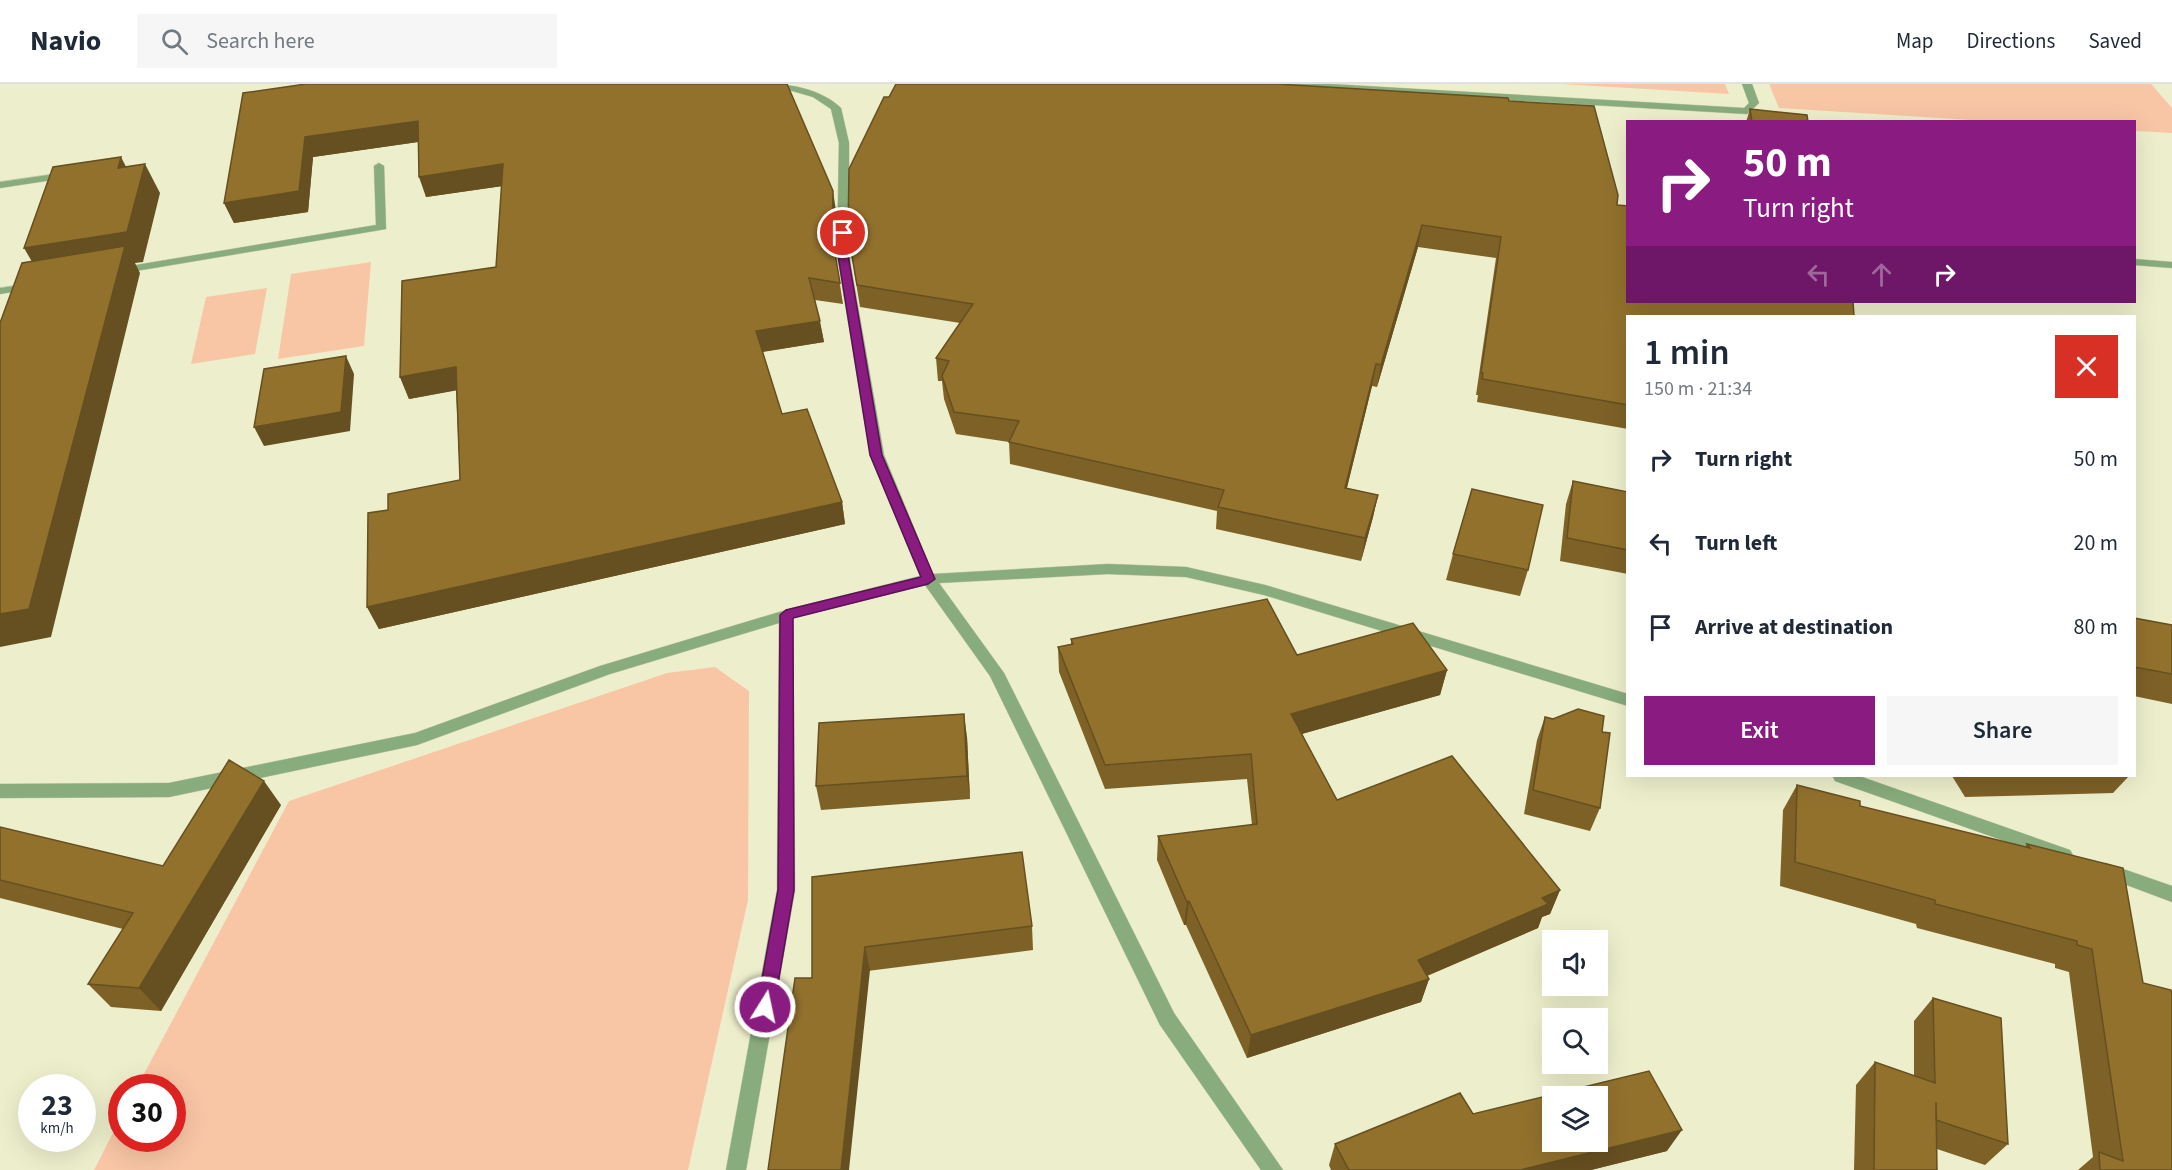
<!DOCTYPE html>
<meta charset="utf-8">
<style>
:root{--surface:#fff;--page:#f6f6f7;--text:#1f2937;--muted:#747a83;--line:#e0e1e3;--accent:#8a1c81}
body{margin:0;font-family:"Source Sans 3",sans-serif;background:var(--page);color:var(--text);height:100vh;display:flex;flex-direction:column;font-size:22px;white-space:nowrap}
*{box-sizing:border-box;margin:0}
p{font-size:20px;color:var(--muted)}
.icon{flex:none;width:33px;height:33px;fill:none;stroke:currentColor;stroke-width:2;stroke-linecap:round;stroke-linejoin:round}
.map{position:relative;flex:1;overflow:hidden}
.details{position:absolute;left:1626px;top:231px;width:510px;height:462px;display:flex;flex-direction:column;background:var(--surface);border-radius:0px;box-shadow:0 6px 24px #0002}
.details>*{flex:none}
.guide{position:absolute;left:1626px;top:36px;width:510px;height:183px;border-radius:0px;box-shadow:0 6px 24px #0002;background:#8a1c81;color:#fff;overflow:hidden}
.tools{position:absolute;left:1542px;top:846px;display:grid;gap:12px}
.tools a{display:grid;place-items:center;width:66px;height:66px;border-radius:0px;background:var(--surface);box-shadow:0 6px 24px #0002;font-size:30px}
.speed{position:absolute;left:18px;top:990px;display:flex;gap:12px;font-size:30px;font-weight:700;text-align:center}
.speed>*{display:grid;place-content:center;width:78px;height:78px;border-radius:50%;background:var(--surface);box-shadow:0 6px 24px #0002;line-height:1}
.speed small{font-size:15px;font-weight:400}
.speed .limit{border:9px solid #d22;background:#fff;color:#111}
.pin{position:absolute;display:grid;place-items:center;width:51px;height:51px;color:#fff;margin:-26px;border:3px solid #fff;border-radius:50%;box-shadow:0 2px 6px #0007}
.me{position:absolute;width:66px;margin:-33px;rotate:10deg;stroke-linejoin:round;filter:drop-shadow(0 0 4px #0008)}
.turn{display:flex;align-items:center;gap:21px;height:126px;padding:0 18px;font-size:27px}
.turn .icon{width:78px;height:78px;stroke-width:2.5}
.turn b{display:block;font-size:42px;line-height:51px}
.lanes{display:flex;align-items:center;height:57px;padding:0 18px;background:#0003;justify-content:center;gap:30px;direction:ltr}
.lanes .off{opacity:.35}
.round{display:grid;place-items:center;flex:none;width:63px;height:63px;border-radius:0px;background:var(--page)}
.overview{display:flex;align-items:center;justify-content:space-between;height:102px;padding:0 18px}
h1{font-size:36px;font-weight:600;line-height:45px}
.primary-button{display:flex;gap:12px;margin-top:auto;padding:12px 18px}
.primary-button a{flex:1;height:69px;border-radius:0px;background:var(--accent);color:#fff;font-size:24px;font-weight:600;line-height:69px;text-align:center}
.primary-button a+a{background:var(--page);color:var(--text)}
ul{padding:0;list-style:none}
li{display:flex;align-items:center;gap:18px;height:84px;padding:0 18px}
li div{flex:1}
li b{display:block;font-size:22px}
li em{font-style:normal}
header{display:flex;align-items:center;gap:36px;box-sizing:border-box;height:84px;padding:0 30px;background:var(--surface);border-bottom:2px solid var(--line)}
header strong{font-size:28px}
nav{display:flex;gap:33px;margin-inline-start:auto;font-size:21px}
.search{width:420px;height:54px;background:var(--page);display:flex;align-items:center;gap:15px;box-sizing:border-box;padding:0 21px;border-radius:0px;color:var(--muted);font-size:22px}
.map>svg:first-child{display:block}
</style>
<header>
<strong>Navio</strong>
<div class="search"><svg class="icon" aria-label="search" viewBox="0 0 24 24"><circle cx="10" cy="10" r="6"/><path d="M15 15l6 6"/></svg>Search here</div>
<nav><a>Map</a><a>Directions</a><a>Saved</a></nav>
</header>
<div class="map">
<svg width="2172" height="1086" viewBox="0 0 2172 1086">
<rect width="100%" height="100%" fill="#edefcc"/>
<g fill="#f8c6a5">
<polygon points="1561,0 1725,0 1729,10"/>
<polygon points="1769,0 2151,0 2172,24 2172,49 2135,47 2134,38 1987,37 1779,24"/>
<polygon points="371,178 364,262 278,275 291,190"/>
<polygon points="267,204 255,270 191,280 206,213"/>
<polygon points="715,583 749,607 748,816 688,1086 94,1086 121,1033 122,1054 172,1054 172,1004 137,1003 289,717 667,589"/>
</g>
<g fill="none" stroke-linecap="round" stroke-linejoin="round">
<defs>
<g id="service">
<polygon points="1276,0 1330,0 1744,24 1749,19 1742,0 1752,0 1759,19 1747,30 1281,3"/>
<polygon points="379,79 384,82 386,145 118,190 112,187 118,184 376,141 374,82"/>
<polygon points="2134,175 2172,178 2172,184 2134,181"/>
<polygon points="33,199 37,200 37,204 0,210 0,204"/>
</g>
<g id="minor">
<path d="M 768,0 C 793,0 822,6 841,24 L 849,59 L 849,171 L 884,371 L 933,490 L 1108,480 L 1186,483 L 1265,501 L 1628,610 L 1628,622 L 1264,511 L 1186,493 L 1108,490 L 939,499 L 1004,589 L 1174,929 L 1283,1086 L 1261,1086 L 1160,941 L 990,592 L 925,501 L 793,534 L 795,806 L 746,1086 L 726,1086 L 777,806 L 779,539 L 610,590 L 417,661 L 169,713 L 0,714 L 0,700 L 169,699 L 415,649 L 600,582 L 786,526 L 920,492 L 870,371 L 837,171 L 839,59 L 831,25 L 813,13 Z"/>
<polygon points="68,88 73,91 72,93 0,104 0,98"/>
<polygon points="1833,692 1859,692 2070,766 2073,771 2070,776 2064,778 1835,697"/>
<polygon points="2106,779 2172,802 2172,818 2100,791 2097,786 2100,781"/>
</g>
</defs>
<use href="#service" stroke="#c8caab" stroke-width="1"/>
<use href="#minor" stroke="#c8caab" stroke-width="1"/>
<use href="#service" fill="#88ac7b" fill-rule="evenodd"/>
<use href="#minor" fill="#88ac7b" fill-rule="evenodd"/>
</g>
<g fill="#7e6127">
<polygon points="306,0 836,127 835,169 843,220 815,216 824,258 763,268 782,330 842,418 845,440 379,545 367,523 388,426 460,396 456,306 409,315 400,293 496,183 502,102 426,113 418,58 313,73 308,128 234,139 224,119"/>
<polygon points="1509,17 1617,121 1628,232 1628,345 1477,318 1478,311 1476,311 1496,174 1418,163 1377,303 1372,302 1347,404 1378,411 1373,433 1361,477 1216,445 1217,427 1010,380 1009,358 956,350 944,315 942,297 938,297 936,274 960,239 860,223 848,149"/>
<polygon points="1750,25 1808,38 1746,38"/>
<polygon points="1573,397 1628,408 1628,490 1560,477 1566,420"/>
<polygon points="1453,470 1528,486 1520,512 1446,496"/>
<polygon points="2134,534 2172,541 2172,620 2134,612"/>
<polygon points="1071,555 1297,571 1447,586 1440,611 1302,650 1337,716 1560,806 1550,830 1542,833 1538,844 1427,892 1429,895 1421,918 1247,974 1186,841 1184,841 1157,776 1158,752 1252,741 1247,695 1105,705 1059,588 1058,563 1071,561"/>
<polygon points="1545,633 1602,648 1600,724 1590,747 1524,730 1537,656"/>
<polygon points="967,653 970,715 821,726 816,702"/>
<polygon points="1952,692 2129,692 2113,709 1965,713"/>
<polygon points="1797,701 1860,722 2025,763 2027,760 2123,784 2172,1086 2078,1086 2093,1073 2069,888 2055,884 2055,880 1917,844 1916,840 1780,802 1783,726"/>
<polygon points="281,721 161,927 111,923 88,900 123,845 0,814 0,743 163,782"/>
<polygon points="812,793 1032,842 1033,866 812,894"/>
<polygon points="1933,914 2008,1060 1985,1081 1937,1065 1937,1086 1854,1086 1856,1001 1875,978 1914,992 1914,937"/>
<polygon points="1473,1030 1667,1067 1591,1086 1331,1086 1329,1081 1335,1060"/>
</g>
<g fill="#664f20">
<polygon points="418,37 425,57 313,73 308,128 234,139 224,119 305,53"/>
<polygon points="121,73 136,102 118,84"/>
<polygon points="145,80 160,109 143,178 135,179 140,189 51,553 0,563 0,530 42,195 24,164"/>
<polygon points="503,80 510,101 426,113 419,93"/>
<polygon points="833,107 836,127 835,171 832,151"/>
<polygon points="1422,141 1418,163 1377,303 1381,281"/>
<polygon points="820,237 824,258 760,268 756,247"/>
<polygon points="346,272 354,290 350,347 264,362 254,343"/>
<polygon points="1376,280 1372,302 1341,427 1345,404"/>
<polygon points="456,283 464,305 409,315 400,293"/>
<polygon points="1378,411 1373,433 1361,477 1365,454"/>
<polygon points="842,418 845,440 379,545 367,523"/>
<polygon points="1447,586 1440,611 1287,654 1291,630"/>
<polygon points="964,630 967,653 970,715 967,692"/>
<polygon points="264,697 281,721 161,927 139,904"/>
<polygon points="1560,806 1550,830 1542,833 1538,844 1410,899 1418,876 1542,814"/>
<polygon points="1189,817 1186,841 1184,841 1187,818"/>
<polygon points="865,863 870,886 849,1086 841,1086"/>
<polygon points="1429,895 1421,918 1247,974 1251,951"/>
<polygon points="1682,1046 1667,1067 1591,1086 1520,1086"/>
</g>
<g fill="#92712d" stroke="#664f20" stroke-width="1.5" fill-rule="evenodd">
<polygon points="306,0 787,0 833,107 832,151 840,199 809,194 820,237 756,247 782,330 807,325 842,418 367,523 368,429 388,426 388,410 460,396 456,283 400,293 402,197 496,183 503,80 419,93 418,37 305,53 299,107 224,119 243,9"/>
<polygon points="896,0 1277,0 1508,14 1509,17 1594,22 1618,111 1617,121 1628,122 1628,218 1853,218 1854,232 1628,232 1628,321 1482,295 1483,289 1481,289 1501,153 1422,141 1381,281 1376,280 1345,404 1378,411 1365,454 1218,423 1224,406 1009,358 1019,337 954,328 942,292 949,277 936,274 973,220 857,201 848,149 849,85 884,13 889,13"/>
<polygon points="1750,25 1807,31 1808,38 1752,38"/>
<polygon points="121,73 118,84 145,80 127,148 24,164 53,83"/>
<polygon points="125,162 29,525 0,530 0,239 22,179"/>
<polygon points="346,272 341,328 254,343 264,285"/>
<polygon points="1573,397 1628,408 1628,466 1567,454"/>
<polygon points="1472,405 1543,421 1528,486 1453,470"/>
<polygon points="1267,515 1297,571 1413,539 1447,586 1291,630 1337,716 1452,672 1560,806 1542,814 1548,820 1418,876 1429,895 1251,951 1189,817 1187,818 1158,752 1257,740 1251,670 1105,681 1058,563 1073,560 1071,555"/>
<polygon points="2134,534 2172,541 2172,590 2134,583"/>
<polygon points="1578,625 1604,632 1602,648 1610,649 1600,724 1533,706 1545,633 1553,635"/>
<polygon points="964,630 967,692 816,702 819,639"/>
<polygon points="229,676 264,697 139,904 88,900 133,829 0,796 0,743 163,782"/>
<polygon points="1797,701 1860,717 1860,722 2030,764 2027,760 2123,784 2143,899 2171,906 2172,911 2172,1086 2100,1086 2099,1068 2123,1077 2092,865 2077,861 2077,857 1935,820 1935,816 1795,778"/>
<polygon points="1022,768 1032,842 865,863 841,1086 768,1086 795,894 812,894 812,793"/>
<polygon points="1933,914 2001,934 2008,1060 1936,1036 1936,1018 1937,1086 1874,1086 1875,978 1935,999"/>
<path d="M 1649,987 L 1682,1046 L 1520,1086 L 1349,1086 L 1335,1060 L 1460,1009 L 1473,1030 ZM 1552,1012 L 1598,1012 L 1598,1058 L 1552,1058 Z"/>
</g>
<polygon fill="#8a1c81" stroke="#5a1254" stroke-width="1.5" points="843,146 848,149 848,171 882,371 935,495 928,500 793,534 794,806 774,923 771,928 765,931 759,928 757,923 778,806 780,531 786,526 921,493 870,371 838,171 838,149"/>
</svg>
<div class="tools">
<a><svg class="icon" aria-label="sound" viewBox="0 0 24 24"><path d="M4 9h4l5-4v14l-5-4H4zM17 9q2 3 0 6"/></svg></a>
<a><svg class="icon" aria-label="search" viewBox="0 0 24 24"><circle cx="10" cy="10" r="6"/><path d="M15 15l6 6"/></svg></a>
<a><svg class="icon" aria-label="layers" viewBox="0 0 24 24"><path d="M12 4l9 5-9 5-9-5zM3 14l9 5 9-5"/></svg></a>
</div>
<div class="speed"><div>23<small>km/h</small></div><div class="limit">30</div></div>
<div class="pin" style="left:843px;top:149px;background:#d93025"><svg class="icon" aria-label="arrive" viewBox="0 0 24 24"><path d="M6 21V4h12l-3 4 3 4H6"/></svg></div>
<svg class="me" style="left:765px;top:923px" viewBox="-20 -20 40 40"><circle r="17" fill="#8a1c81" stroke="#fff" stroke-width="3"/><path d="M0-11L8 9 0 5-8 9z" fill="#fff"/></svg>
<div class="guide">
<div class="turn"><svg class="icon" aria-label="right" viewBox="0 0 24 24"><path d="M7 20v-9h11M14 6l5 5-5 5"/></svg><div><b>50 m</b>Turn right</div></div>
<div class="lanes"><svg class="icon off" aria-label="left" viewBox="0 0 24 24"><path d="M17 20v-9H6M10 6l-5 5 5 5"/></svg><svg class="icon off" aria-label="ahead" viewBox="0 0 24 24"><path d="M12 20V5M6 11l6-6 6 6"/></svg><svg class="icon" aria-label="right" viewBox="0 0 24 24"><path d="M7 20v-9h11M14 6l5 5-5 5"/></svg></div>
</div>
<section class="details">
<div class="overview"><div><h1>1 min</h1><p>150 m · 21:34</p></div><a class="round" style="background:#d93025;color:#fff"><svg class="icon" aria-label="close" viewBox="0 0 24 24"><path d="M6 6l12 12M18 6L6 18"/></svg></a></div>
<ul>
<li><svg class="icon" aria-label="right" viewBox="0 0 24 24"><path d="M7 20v-9h11M14 6l5 5-5 5"/></svg><div><b>Turn right</b></div><em>50 m</em></li>
<li><svg class="icon" aria-label="left" viewBox="0 0 24 24"><path d="M17 20v-9H6M10 6l-5 5 5 5"/></svg><div><b>Turn left</b></div><em>20 m</em></li>
<li><svg class="icon" aria-label="arrive" viewBox="0 0 24 24"><path d="M6 21V4h12l-3 4 3 4H6"/></svg><div><b>Arrive at destination</b></div><em>80 m</em></li>
</ul>
<div class="primary-button"><a>Exit</a><a>Share</a></div>
</section>
</div>
